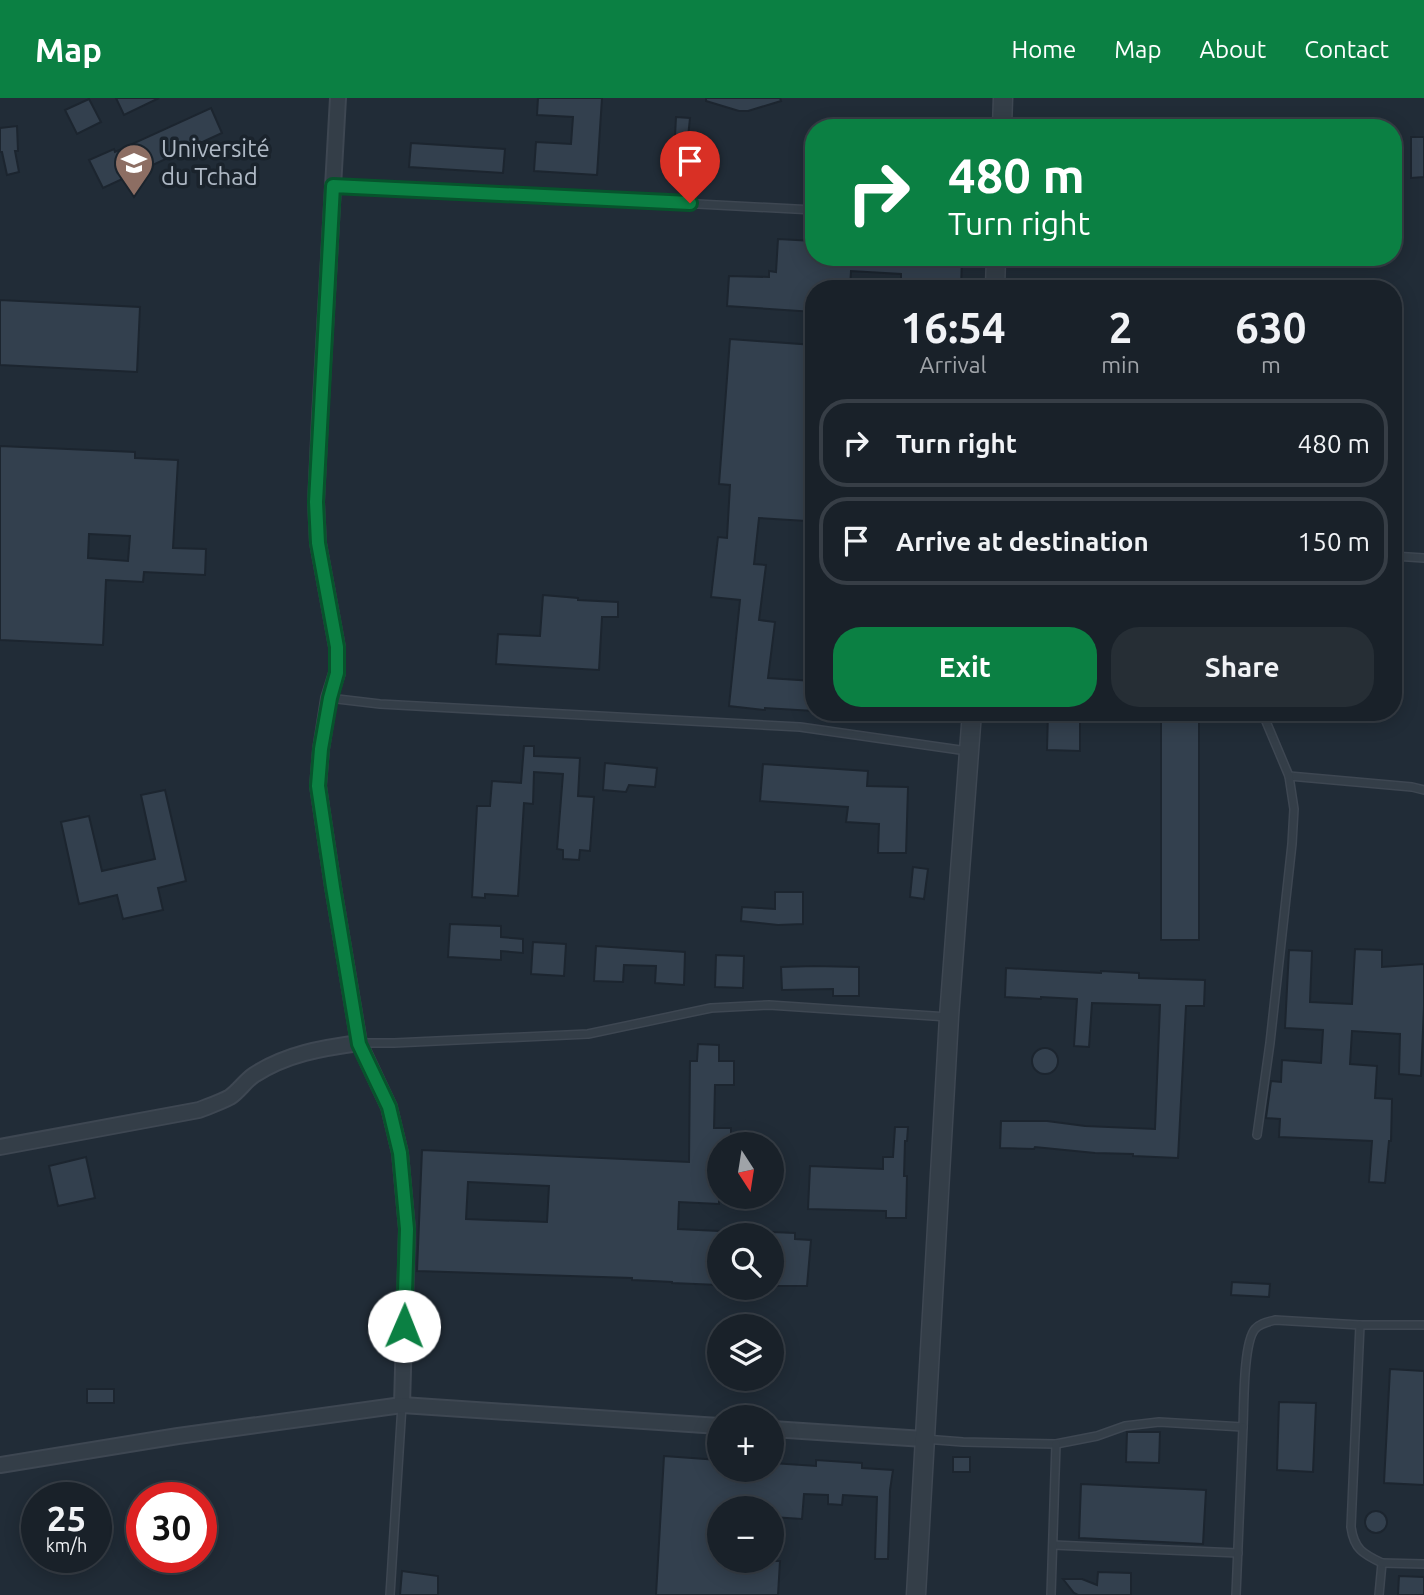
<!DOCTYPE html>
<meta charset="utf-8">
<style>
:root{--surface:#192129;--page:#262e35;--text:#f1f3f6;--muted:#9fa3a8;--line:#373e46;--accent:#0b8043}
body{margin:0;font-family:Ubuntu,sans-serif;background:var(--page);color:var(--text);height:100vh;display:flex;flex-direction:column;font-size:26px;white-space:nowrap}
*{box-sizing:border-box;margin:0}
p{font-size:23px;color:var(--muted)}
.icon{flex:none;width:38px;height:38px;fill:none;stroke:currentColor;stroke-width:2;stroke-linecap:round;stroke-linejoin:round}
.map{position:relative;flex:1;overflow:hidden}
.side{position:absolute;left:805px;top:182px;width:597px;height:441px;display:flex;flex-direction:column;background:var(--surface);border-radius:28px;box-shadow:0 4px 18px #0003,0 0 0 2px var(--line)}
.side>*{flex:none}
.top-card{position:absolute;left:805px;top:21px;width:597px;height:147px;border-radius:28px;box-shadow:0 4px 18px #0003,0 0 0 2px var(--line);background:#0b8043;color:#fff;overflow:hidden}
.needle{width:46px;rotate:168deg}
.tools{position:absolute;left:707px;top:1034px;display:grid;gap:14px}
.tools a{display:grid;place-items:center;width:77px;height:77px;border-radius:50%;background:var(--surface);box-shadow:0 4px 18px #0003,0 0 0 2px var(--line);font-size:35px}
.speed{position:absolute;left:21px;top:1384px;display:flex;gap:14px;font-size:35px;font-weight:700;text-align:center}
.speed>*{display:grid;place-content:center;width:91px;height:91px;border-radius:50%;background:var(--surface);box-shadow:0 4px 18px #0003,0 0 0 2px var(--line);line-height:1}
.speed small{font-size:18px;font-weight:400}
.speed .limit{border:10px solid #d22;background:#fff;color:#111}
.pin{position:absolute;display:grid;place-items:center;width:60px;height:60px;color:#fff;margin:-72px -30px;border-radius:50% 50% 50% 0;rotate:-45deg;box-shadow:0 0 7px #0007}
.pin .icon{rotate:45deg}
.me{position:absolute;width:77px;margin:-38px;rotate:1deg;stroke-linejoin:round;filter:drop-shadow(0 0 5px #0008)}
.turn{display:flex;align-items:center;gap:24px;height:147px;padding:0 28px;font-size:32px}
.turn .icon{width:91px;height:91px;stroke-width:2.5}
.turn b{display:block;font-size:49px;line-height:60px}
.eta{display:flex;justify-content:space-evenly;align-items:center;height:119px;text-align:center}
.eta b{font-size:42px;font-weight:700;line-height:49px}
.button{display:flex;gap:14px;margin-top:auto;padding:14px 28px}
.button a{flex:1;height:80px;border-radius:28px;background:var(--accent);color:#fff;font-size:28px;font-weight:700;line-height:80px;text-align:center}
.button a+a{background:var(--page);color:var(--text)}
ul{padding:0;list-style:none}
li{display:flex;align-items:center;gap:21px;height:88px;margin:0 14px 10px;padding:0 14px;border:4px solid var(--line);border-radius:28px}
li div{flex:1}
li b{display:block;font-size:26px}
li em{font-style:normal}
header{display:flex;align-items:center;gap:42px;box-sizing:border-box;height:98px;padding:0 35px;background:var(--accent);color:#fff}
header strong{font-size:33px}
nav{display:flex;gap:38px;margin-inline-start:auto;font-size:24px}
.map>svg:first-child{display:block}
</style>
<header>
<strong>Map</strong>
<nav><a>Home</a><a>Map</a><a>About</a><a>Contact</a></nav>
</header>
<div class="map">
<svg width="1424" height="1497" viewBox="0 0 1424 1497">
<rect width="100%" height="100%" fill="#212c37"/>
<g fill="#33404e" stroke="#1c252f" stroke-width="2" fill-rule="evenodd">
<polygon points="116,0 159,0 124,17"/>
<polygon points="538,0 602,0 597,77 534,73 536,44 571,46 573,19 537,17"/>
<polygon points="706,0 780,0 781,3 748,13 739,13 706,3"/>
<polygon points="89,1 101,24 77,36 65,12"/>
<polygon points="211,10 222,35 103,90 89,62 114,51 115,54"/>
<polygon points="676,19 690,20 688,39 675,38"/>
<polygon points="17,28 18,53 15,53 19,74 7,77 2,54 0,54 0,30"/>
<polygon points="1411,39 1424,39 1424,79 1411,80"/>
<polygon points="411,45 505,51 503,75 409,69"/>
<polygon points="778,141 814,143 814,159 962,159 961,191 901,191 901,176 851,173 850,191 814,191 814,214 727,208 729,178 769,179 769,173 776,174"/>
<polygon points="0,202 140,209 137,274 0,267"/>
<polygon points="730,241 814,247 814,393 808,393 806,423 759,420 754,466 766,467 759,522 775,524 768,580 814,583 814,613 765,610 765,612 729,608 740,502 711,499 718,439 727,440 730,387 719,386"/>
<path d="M 0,348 L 135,354 L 135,360 L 178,362 L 173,450 L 206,451 L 205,477 L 144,474 L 143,484 L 106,482 L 103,547 L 0,542 ZM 89,436 L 130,438 L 128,463 L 88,460 Z"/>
<polygon points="543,497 578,500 578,502 618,504 618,519 602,519 599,572 496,566 498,536 540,538"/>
<polygon points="1048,614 1080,614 1080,653 1047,652"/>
<rect x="1161" y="614" width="38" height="228"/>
<polygon points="524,648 534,648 534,658 580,660 578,698 594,699 590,753 580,752 579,762 563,761 563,752 557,751 563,676 534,674 533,706 524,705 518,798 485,796 485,800 472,799 477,708 490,708 492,683 521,685"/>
<polygon points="605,665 657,670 655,689 629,687 626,694 603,692"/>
<polygon points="763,666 868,673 867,688 908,689 906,755 878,755 879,726 846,724 848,709 760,703"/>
<polygon points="165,692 186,783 158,790 163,812 123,821 117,797 79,806 61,724 89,718 102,773 155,761 141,697"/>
<polygon points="913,769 928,771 924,801 910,799"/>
<polygon points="775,794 803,794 803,826 778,827 741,823 742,809 775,811"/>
<polygon points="450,826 501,828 501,839 523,841 523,855 501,853 501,862 448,859"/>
<polygon points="533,844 566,846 564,878 531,876"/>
<polygon points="596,848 685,854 684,887 655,885 656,868 624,867 623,884 594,883"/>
<polygon points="1355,851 1382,852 1382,869 1424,866 1424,909 1421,978 1399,976 1400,936 1352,933 1350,966 1377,968 1375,1000 1392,1001 1391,1043 1389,1043 1385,1085 1369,1084 1372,1043 1279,1039 1280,1021 1266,1020 1271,983 1281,984 1282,962 1321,965 1323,932 1285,930 1289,852 1312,853 1310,904 1352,906"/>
<polygon points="716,857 744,858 743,890 715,889"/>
<polygon points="814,868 859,869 859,898 833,898 833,891 782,892 781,869"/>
<polygon points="1006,870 1101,875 1101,873 1139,875 1139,880 1205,882 1204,908 1186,908 1178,1060 1133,1058 1133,1056 1095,1055 1035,1049 1034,1051 1000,1050 1001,1023 1047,1023 1085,1028 1155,1031 1160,907 1092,905 1089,949 1074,948 1077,901 1041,899 1041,901 1005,899"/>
<path d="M 698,946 L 719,947 L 719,963 L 734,963 L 734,987 L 715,987 L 714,1030 L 731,1030 L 731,1046 L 719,1046 L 719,1106 L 679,1104 L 678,1131 L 719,1133 L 719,1187 L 672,1185 L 672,1184 L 632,1182 L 632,1180 L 417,1173 L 422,1052 L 689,1064 L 690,963 L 697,963 ZM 468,1084 L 549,1088 L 547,1124 L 466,1121 Z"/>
<circle cx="1045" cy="963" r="13"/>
<polygon points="895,1029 908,1029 907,1043 905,1043 904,1078 907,1078 906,1120 886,1120 886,1113 808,1111 810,1068 883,1071 883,1059 893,1059"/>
<polygon points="86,1059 95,1100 58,1108 49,1068"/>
<polygon points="772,1134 795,1135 795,1141 811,1142 807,1188 772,1188"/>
<polygon points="1232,1184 1270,1186 1269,1199 1231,1197"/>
<polygon points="1390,1271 1424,1273 1424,1387 1384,1385"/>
<rect x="87" y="1291" width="27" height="14"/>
<polygon points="1279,1304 1316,1305 1313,1374 1277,1372"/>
<polygon points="1127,1334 1160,1334 1159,1365 1126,1364"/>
<polygon points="664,1358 719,1362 719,1372 772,1372 772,1365 816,1368 816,1362 862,1365 862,1370 893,1372 890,1392 888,1461 875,1461 877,1399 843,1397 842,1407 828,1406 828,1397 804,1396 802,1421 772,1419 772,1410 719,1410 719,1415 717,1415 715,1440 719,1440 719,1463 780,1463 778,1497 656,1497"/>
<rect x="953" y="1359" width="17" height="15"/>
<polygon points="1081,1386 1206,1392 1203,1446 1079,1440"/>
<circle cx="1376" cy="1424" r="11"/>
<polygon points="402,1473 438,1478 438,1497 400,1497"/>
<polygon points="1098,1474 1131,1475 1131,1497 1078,1497 1074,1495 1063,1481 1082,1481 1097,1487"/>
<polygon points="1399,1478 1424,1479 1424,1497 1398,1497"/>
</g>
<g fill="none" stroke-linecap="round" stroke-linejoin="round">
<defs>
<g id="service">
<polyline points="333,87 814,112"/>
<polyline points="1393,458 1424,460"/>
<polyline points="329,600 380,606 800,629 967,653"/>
<polyline points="1289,678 1412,689 1424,692"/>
<polyline points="359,945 394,945 588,936 711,910 769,907 948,919"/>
<polyline points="1257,1037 1270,945 1292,746 1294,711 1289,678 1262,614"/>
<path d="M 1360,1227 L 1351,1429 C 1354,1451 1363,1456 1382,1465 L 1379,1497"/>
<path d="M 924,1341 L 963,1344 L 1056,1346 L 1097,1338 L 1125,1328 L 1159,1324 L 1243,1329 C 1244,1309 1243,1245 1255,1231 C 1260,1225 1268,1224 1275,1222 L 1360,1227 L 1424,1227"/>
<polyline points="1053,1447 1238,1455"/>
<polyline points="1382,1465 1424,1466"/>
<polyline points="390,1497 402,1307"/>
<polyline points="1051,1497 1056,1346"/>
<polyline points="1236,1497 1243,1329"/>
</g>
<g id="minor">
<polyline points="338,0 320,320 316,404 318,445 337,549 337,575 329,600 321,651 318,688 333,789 359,945 389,1009 400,1055 407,1131 402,1307"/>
<path d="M 0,1049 L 199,1012 C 209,1008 221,1004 230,999 C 239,993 245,983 254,977 C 286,956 322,950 359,945"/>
<polyline points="772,1331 924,1341"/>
<polyline points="0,1367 178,1338 402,1307 719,1328"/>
</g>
<g id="tertiary">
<polyline points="1002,30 1003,0"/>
<polyline points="995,191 996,159"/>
<polyline points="916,1497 949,919 972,614"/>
</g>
</defs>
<use href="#service" stroke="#3e4752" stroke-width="10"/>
<use href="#minor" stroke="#3e4752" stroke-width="18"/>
<use href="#tertiary" stroke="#3e4752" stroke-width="21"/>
<use href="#service" stroke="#343e48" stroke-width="7"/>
<use href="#minor" stroke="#343e48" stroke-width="14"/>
<use href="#tertiary" stroke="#343e48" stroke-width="18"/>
</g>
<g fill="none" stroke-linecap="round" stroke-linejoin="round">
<defs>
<polyline id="route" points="404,1228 407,1131 400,1055 389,1009 359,946 333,789 318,688 321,651 330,600 337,575 337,549 318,445 316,404 333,88 690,105"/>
</defs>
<use href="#route" stroke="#07532c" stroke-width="18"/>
<use href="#route" stroke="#0b8043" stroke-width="12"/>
</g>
<defs>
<symbol id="university-pin" viewBox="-11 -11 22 30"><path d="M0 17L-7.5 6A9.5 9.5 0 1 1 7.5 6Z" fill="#8d6e63" stroke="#1a232c"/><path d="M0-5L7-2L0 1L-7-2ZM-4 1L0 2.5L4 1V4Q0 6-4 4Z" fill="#fff"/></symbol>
</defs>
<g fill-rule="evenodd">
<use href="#university-pin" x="112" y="43" width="44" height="60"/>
</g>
<g text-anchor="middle" stroke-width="7" stroke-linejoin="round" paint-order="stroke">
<g font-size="24" fill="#afb9c5" stroke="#1a232c" text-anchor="start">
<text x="161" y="59">Université<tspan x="161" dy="28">du Tchad</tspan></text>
</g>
</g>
</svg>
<div class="tools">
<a><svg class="needle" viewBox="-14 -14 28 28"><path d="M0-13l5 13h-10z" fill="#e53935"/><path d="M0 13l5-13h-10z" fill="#9fa3a8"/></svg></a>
<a><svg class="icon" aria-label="search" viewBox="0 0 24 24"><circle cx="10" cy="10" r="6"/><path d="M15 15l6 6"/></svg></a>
<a><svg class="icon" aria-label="layers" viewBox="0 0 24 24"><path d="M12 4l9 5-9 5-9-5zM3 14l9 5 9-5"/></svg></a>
<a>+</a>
<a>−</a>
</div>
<div class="speed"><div>25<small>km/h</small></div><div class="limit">30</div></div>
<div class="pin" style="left:690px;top:105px;background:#d93025"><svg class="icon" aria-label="arrive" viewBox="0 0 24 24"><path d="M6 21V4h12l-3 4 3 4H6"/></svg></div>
<svg class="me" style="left:404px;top:1228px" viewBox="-20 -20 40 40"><circle r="19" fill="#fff"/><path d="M0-13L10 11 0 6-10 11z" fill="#0b8043"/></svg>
<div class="top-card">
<div class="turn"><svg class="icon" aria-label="right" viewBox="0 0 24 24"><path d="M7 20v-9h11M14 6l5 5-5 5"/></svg><div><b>480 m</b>Turn right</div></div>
</div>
<section class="side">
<div class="eta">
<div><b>16:54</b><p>Arrival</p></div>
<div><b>2</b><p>min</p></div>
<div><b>630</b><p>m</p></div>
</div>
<ul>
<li><svg class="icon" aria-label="right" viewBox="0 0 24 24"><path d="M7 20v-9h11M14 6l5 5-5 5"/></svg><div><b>Turn right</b></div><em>480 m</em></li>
<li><svg class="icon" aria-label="arrive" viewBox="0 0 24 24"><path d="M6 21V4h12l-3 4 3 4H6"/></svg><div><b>Arrive at destination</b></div><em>150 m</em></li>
</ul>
<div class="button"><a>Exit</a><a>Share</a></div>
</section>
</div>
